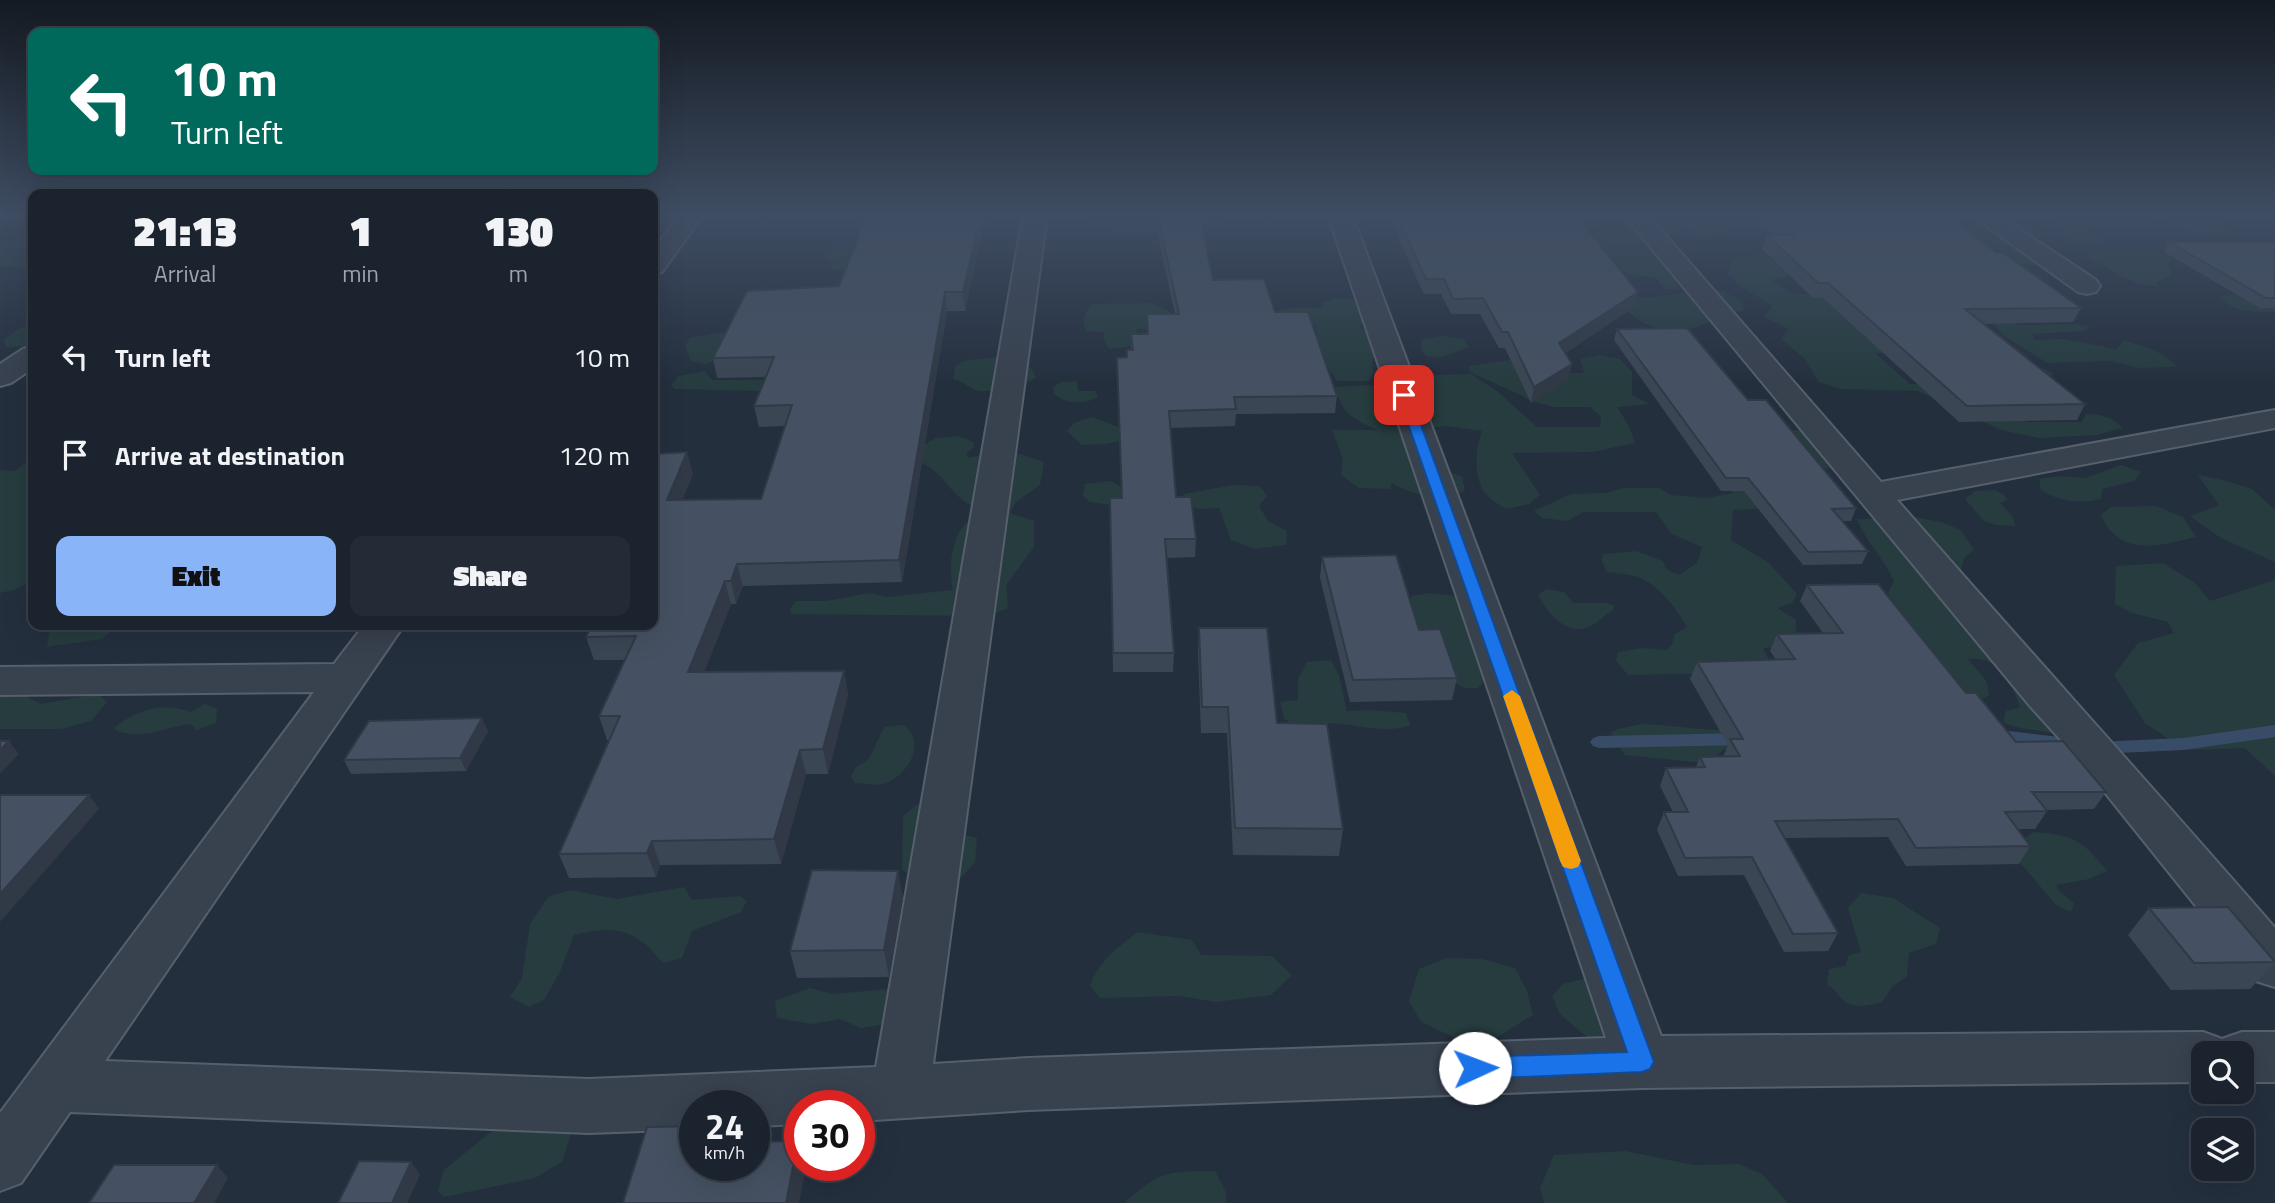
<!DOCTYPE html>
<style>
:root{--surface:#1b232e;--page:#242b36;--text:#f1f3f6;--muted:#a0a4aa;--line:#39404a;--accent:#8ab4f8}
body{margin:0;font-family:"Titillium Web",sans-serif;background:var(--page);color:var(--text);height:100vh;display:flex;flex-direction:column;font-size:26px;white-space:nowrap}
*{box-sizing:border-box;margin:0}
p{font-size:23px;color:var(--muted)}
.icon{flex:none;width:38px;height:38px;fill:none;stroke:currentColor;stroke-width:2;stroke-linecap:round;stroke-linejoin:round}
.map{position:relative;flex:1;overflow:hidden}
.details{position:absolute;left:28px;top:189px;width:630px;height:441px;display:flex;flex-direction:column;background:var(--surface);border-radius:14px;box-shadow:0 7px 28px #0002,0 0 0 2px var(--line)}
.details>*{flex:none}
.hud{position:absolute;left:28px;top:28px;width:630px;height:147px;border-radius:14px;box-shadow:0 7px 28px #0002,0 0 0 2px var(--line);background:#00695c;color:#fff;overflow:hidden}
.controls{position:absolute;left:2191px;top:1041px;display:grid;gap:14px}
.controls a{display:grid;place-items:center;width:63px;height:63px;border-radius:14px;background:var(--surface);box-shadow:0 7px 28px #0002,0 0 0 2px var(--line);font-size:35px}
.speed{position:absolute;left:679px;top:1090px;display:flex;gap:14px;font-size:35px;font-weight:700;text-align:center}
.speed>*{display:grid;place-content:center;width:91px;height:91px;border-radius:50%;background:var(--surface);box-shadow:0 7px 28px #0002,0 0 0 2px var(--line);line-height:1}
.speed small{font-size:18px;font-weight:400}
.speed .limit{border:10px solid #d22;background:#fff;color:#111}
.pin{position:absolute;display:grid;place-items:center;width:60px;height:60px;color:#fff;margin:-30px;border-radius:14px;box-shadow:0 4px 10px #0006}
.me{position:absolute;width:77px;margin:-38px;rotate:88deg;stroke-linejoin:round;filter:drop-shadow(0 0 5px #0008)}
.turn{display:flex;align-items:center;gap:24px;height:147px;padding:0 28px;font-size:32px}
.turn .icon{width:91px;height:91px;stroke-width:2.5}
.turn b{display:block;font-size:49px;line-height:60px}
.eta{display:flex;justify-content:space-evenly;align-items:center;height:119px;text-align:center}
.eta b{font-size:42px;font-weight:800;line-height:49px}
.action{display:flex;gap:14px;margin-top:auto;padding:14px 28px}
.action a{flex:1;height:80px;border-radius:14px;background:var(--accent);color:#111;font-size:28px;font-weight:800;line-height:80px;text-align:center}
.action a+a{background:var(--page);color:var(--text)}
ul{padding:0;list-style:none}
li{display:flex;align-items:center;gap:21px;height:98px;padding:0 28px}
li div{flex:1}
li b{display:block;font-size:26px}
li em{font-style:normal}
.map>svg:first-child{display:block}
</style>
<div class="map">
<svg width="2275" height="1203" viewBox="0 0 2275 1203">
<rect width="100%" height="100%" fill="#242f3e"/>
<g fill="#263c3f">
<path d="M 1081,215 L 1235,215 C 1231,220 1208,231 1202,232 C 1178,234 1127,235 1104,229 C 1096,227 1088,220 1081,215 Z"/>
<path d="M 1627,215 L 1656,216 L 1665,225 L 1679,228 L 1683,234 L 1660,237 L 1655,254 L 1650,258 L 1673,260 L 1680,290 L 1665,289 L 1655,277 C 1616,276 1609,266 1585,237 L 1593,232 L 1628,230 L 1625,223 Z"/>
<polygon points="1661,215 1750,215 1755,220 1782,220 1779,236 1745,227 1729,230 1713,238 1697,238 1692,231 1669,224"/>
<path d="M 2071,215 L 2118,215 L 2152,224 L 2155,229 C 2133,232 2113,221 2091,226 L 2090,232 L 2102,241 C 2087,245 2071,247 2060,235 L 2067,230 L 2060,224 L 2076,222 Z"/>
<path d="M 2145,215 C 2178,215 2211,211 2236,235 C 2209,243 2173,224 2145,215 Z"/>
<path d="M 2007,222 L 2028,226 L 2043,233 L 2039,239 L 2030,240 L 2028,243 L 2049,248 L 2061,254 L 2058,260 L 2038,265 L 2006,263 L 1911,278 L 2022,354 L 2034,365 L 2054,373 L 2046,384 L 1941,351 L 1875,353 L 1910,384 L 1974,385 L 1990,389 L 2027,422 L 2082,422 L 2086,414 C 2101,414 2112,417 2123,428 L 2097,435 L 2039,438 L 2001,430 L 1918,391 L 1840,389 L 1819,382 L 1804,358 L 1781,339 L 1789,329 L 1764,317 L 1772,306 L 1740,286 L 1728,274 L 1731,261 C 1760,249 1774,257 1795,275 L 1772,280 L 1793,294 L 1815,295 L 1970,226 Z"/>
<polygon points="33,234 33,268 0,266 0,243 15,242"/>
<polygon points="833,247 862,247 846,271 829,269 834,263 822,254"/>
<path d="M 2092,249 L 2151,250 L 2173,258 L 2168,264 L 2171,272 L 2168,277 L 2156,282 L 2158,286 C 2132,287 2108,268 2087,256 Z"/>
<path d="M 1701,290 L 1723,291 L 1743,302 L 1744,310 C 1726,314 1709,323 1692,328 C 1669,334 1635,326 1624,305 L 1631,297 L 1656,297 Z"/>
<path d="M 2233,295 L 2264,295 L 2275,300 L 2275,312 C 2254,312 2234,313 2219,297 Z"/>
<path d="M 1336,298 L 1360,300 L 1368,314 L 1359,327 L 1374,333 L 1378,353 L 1372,360 L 1373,373 L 1369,381 L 1337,381 L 1326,364 L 1300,367 L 1211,327 L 1137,329 L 1135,343 L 1128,347 L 1109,349 L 1103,339 L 1105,332 L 1086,331 C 1081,320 1085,312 1092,304 L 1153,303 L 1174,314 L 1321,352 L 1315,325 L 1274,323 L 1268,317 C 1282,304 1305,308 1323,308 L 1322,303 Z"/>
<polygon points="33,317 33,346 6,347 3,340 18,329 30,326"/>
<path d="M 2011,322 L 2019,325 L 2076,324 L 2090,327 L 2082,331 L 2032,334 L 2035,340 L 2063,339 L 2116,349 L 2123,341 C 2143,345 2163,351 2177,367 L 2137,368 L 2111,361 L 2047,363 L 2003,335 L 1993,323 Z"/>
<polygon points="723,332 727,335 725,355 707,364 691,361 685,346 690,338"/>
<polygon points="1444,336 1463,339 1469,347 1440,358 1426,356 1421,349 1422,339"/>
<path d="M 1599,355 L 1620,359 L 1632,372 L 1632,395 L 1650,404 L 1617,407 L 1629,426 L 1635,443 L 1592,452 L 1512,453 L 1540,495 L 1529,504 L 1506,509 C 1500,505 1492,501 1487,495 C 1473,481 1475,448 1482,431 L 1446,426 L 1398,430 C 1411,454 1437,467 1462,477 L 1465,491 C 1434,499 1421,498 1391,483 L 1391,489 L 1359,488 L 1341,475 L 1343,459 L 1332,430 L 1377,430 C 1353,418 1342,415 1335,387 L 1369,385 L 1397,388 L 1436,375 L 1471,374 L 1497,391 L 1537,427 L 1600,427 L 1601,417 L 1590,407 L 1554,407 L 1535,402 L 1470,372 L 1469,366 L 1517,359 L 1526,373 L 1584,373 L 1580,359 Z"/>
<path d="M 1006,356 L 1032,369 L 1036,378 C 1025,383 991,393 979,391 C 970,389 963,381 953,379 L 955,367 L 963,361 Z"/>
<polygon points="705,371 712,380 769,380 765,391 674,389 671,385 679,376"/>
<path d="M 1077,381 L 1078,391 L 1095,391 L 1098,398 C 1081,404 1068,405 1054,394 L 1053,387 L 1061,382 Z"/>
<path d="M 1091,417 C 1105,421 1114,427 1128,429 L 1133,438 L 1105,444 L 1082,445 L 1067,431 L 1074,423 Z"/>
<path d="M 1808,430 L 1852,467 L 1812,469 L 1770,508 L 1733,510 L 1731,540 L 1769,563 L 1797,594 L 1792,603 L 1778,608 L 1796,620 L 1796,634 L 1778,647 L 1763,648 L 1772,666 L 1740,673 L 1628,675 L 1616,661 L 1618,652 L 1643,648 L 1667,650 L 1672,644 L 1675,634 L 1687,627 C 1677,609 1657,582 1635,576 C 1626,574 1616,573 1607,572 L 1601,559 L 1604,554 L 1636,551 L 1663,561 L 1666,569 L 1679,575 L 1697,563 L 1702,547 L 1672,534 L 1656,512 L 1584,512 L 1567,521 L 1542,518 L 1534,511 L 1571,494 L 1605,493 L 1624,488 L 1659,488 L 1671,495 L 1707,498 L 1733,493 L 1710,457 L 1768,431 Z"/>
<path d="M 959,436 L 973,442 L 974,447 L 966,454 L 969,458 L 1005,449 L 1044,462 L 1040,485 L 1015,503 L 1010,513 L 1034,521 L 1034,547 L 1006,585 L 1008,608 L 989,616 L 791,614 L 790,609 L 796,601 L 826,601 L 870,593 L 887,597 L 953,590 C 948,570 951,538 966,523 C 970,520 978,517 982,515 L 982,510 C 949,499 950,477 921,462 L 920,447 L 936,438 Z"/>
<polygon points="33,457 33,580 17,589 0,593 0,470 15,471"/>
<path d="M 2121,465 L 2141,472 L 2134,481 L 2102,489 L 2101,499 C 2079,504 2060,502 2041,490 L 2039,479 L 2059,476 L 2085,478 Z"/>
<polygon points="2198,475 2223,480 2252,489 2275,510 2275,562 2221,538 2190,516 2219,505"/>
<polygon points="1111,481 1128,491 1132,508 1090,502 1083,496 1085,484"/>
<polygon points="1233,485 1260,486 1267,496 1259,506 1268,521 1287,531 1286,545 1255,549 1231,540 1219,508 1198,509 1182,501 1184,494"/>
<path d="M 1995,490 L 2004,495 L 2007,500 L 2000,503 L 2012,516 L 2016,526 C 1980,525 1986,522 1965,499 L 1975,491 Z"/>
<path d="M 2156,506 L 2183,517 L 2196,537 C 2159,546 2120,558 2101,515 L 2111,507 Z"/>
<path d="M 1892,513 L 1941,522 L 1961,530 L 1974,550 L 1964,558 L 1958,584 L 2060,735 C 2042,729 2020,731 2003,722 L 2006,711 L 2020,707 C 2011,681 1999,656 1968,659 L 1987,682 L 1989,696 L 1967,705 L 1915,657 L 1937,655 C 1908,641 1902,620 1888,593 L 1894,581 C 1884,559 1866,542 1857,519 L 1880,519 Z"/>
<polygon points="2163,563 2195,583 2210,601 2275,580 2275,776 2245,748 2185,750 2145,723 2114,675 2138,643 2174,633 2168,622 2132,613 2115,604 2116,566"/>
<path d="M 1547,589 L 1564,592 L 1573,603 L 1607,603 L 1615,606 C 1612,613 1608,612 1603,617 C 1576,644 1552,621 1538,595 Z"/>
<polygon points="1430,593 1462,597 1487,678 1478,688 1465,688 1455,683 1376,614 1406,608 1412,596"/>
<polygon points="54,625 112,625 113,630 102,639 47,647 50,629"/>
<path d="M 1331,660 L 1339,675 L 1347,711 L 1371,710 L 1406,713 L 1410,725 C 1386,734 1365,726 1340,724 C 1324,722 1307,724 1291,724 L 1284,718 L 1280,702 L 1298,700 L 1298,679 L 1307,662 Z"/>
<polygon points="0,684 25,684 29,698 41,704 98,694 107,702 91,721 61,729 0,729"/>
<path d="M 205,704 L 217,709 L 216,723 L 196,730 L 191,724 C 163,727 141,742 113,729 C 135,710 163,701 190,712 Z"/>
<path d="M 1643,724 C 1674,725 1703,731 1734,730 L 1752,746 L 1725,749 L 1704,763 L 1625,755 L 1611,733 L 1617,729 Z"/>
<path d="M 904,725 C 928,743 907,777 883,784 C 875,786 864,783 855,783 L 851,777 L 856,767 L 869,759 L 884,727 Z"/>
<polygon points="917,805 936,805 947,831 977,838 975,862 962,877 923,883 902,870 903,816"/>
<path d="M 2033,832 C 2074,835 2082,840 2107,871 L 2089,879 L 2056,885 L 2059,891 L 2074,903 L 2071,912 L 2056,905 L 2018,860 L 2020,842 Z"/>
<path d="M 684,887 L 692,900 L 740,896 L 747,901 L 741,912 L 692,931 L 682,958 L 664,963 C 655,957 652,948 644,943 C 620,925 601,929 574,935 L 560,972 L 544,1000 L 529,1007 L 510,997 L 522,978 L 530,924 L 548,897 L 570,890 L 617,899 Z"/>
<path d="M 1861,893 L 1893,898 L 1940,928 L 1936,944 L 1909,953 L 1907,976 L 1892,987 L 1882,1002 C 1870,1005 1854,1010 1843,1000 C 1837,995 1835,988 1827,985 L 1829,969 L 1845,966 L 1849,955 L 1861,952 L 1848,908 Z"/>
<path d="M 1138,932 L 1192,940 L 1201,955 L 1272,956 L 1292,975 L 1271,995 L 1216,1002 L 1179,996 L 1100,998 L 1090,986 C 1098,961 1118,947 1138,932 Z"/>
<polygon points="1447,958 1482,959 1515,968 1527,991 1533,1015 1494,1039 1453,1037 1421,1022 1409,1001 1419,969"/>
<path d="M 1620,958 C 1644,974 1645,981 1645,1009 L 1618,1036 L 1594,1043 L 1560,1014 L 1552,996 L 1563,984 L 1591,977 Z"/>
<polygon points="810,988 832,994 901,988 898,1022 861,1028 840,1019 812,1024 777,1018 775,1001"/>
<polygon points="528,1127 571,1133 562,1162 535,1178 444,1197 438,1191 444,1170 492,1131"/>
<polygon points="1625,1151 1694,1165 1739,1164 1762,1174 1788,1203 1544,1203 1540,1188 1554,1155"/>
<path d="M 1215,1171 L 1226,1192 L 1226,1203 L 1124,1203 C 1162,1170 1166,1172 1215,1171 Z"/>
</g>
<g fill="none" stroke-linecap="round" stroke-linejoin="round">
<g fill="#394c67" fill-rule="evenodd">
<polygon points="2275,725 2275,737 2183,750 2096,754 2090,753 2087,748 2090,743 2096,742 2183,738"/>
<polygon points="1992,729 2067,738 2073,740 2076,744 2073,748 2067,750 1986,739 1983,735 1986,731"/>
<polygon points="1746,733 1752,735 1755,739 1752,743 1746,745 1599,748 1593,746 1590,742 1593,738 1599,736"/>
</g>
<defs>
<g id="street">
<polygon points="680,215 703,215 662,272 653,275 653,250"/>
<polygon points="1023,215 1047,215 933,1064 1028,1058 1606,1038 1328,215 1352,215 1661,1036 2203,1032 2222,1039 2242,1032 2275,1032 2275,1082 2242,1082 2242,1054 2203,1054 2203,1082 1642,1088 1028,1110 859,1121 859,1106 800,1106 800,1124 754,1126 754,1106 695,1106 695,1129 589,1133 70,1112 21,1183 0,1191 0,1113 314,692 0,695 0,667 334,664 364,625 404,625 105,1061 589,1079 876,1067"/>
<path d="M 1624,215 L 1648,215 L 1881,482 L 2275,410 L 2275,428 L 1897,500 C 2022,643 2150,784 2275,928 L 2275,987 L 2256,981 L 2078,759 L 2030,706 Z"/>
<polygon points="1971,215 1998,215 2096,280 2100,286 2096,292 2087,294 2078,292"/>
<polygon points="33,346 33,368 11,383 0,386 0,364 23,349"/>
</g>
</defs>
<use href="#street" stroke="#565f6c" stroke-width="4"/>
<use href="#street" fill="#38414e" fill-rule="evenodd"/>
</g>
<g fill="#3b4654">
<polygon points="986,215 965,311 947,311 902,582 743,586 736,604 731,604 704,672 844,671 848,695 828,774 806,774 781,864 660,865 656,877 569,878 559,854 609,740 607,740 599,716 625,660 594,660 586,637 653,625 653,454 693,474 682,500 761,499 785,426 759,427 754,406 766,377 717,378 713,358 839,286"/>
<polygon points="1388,215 1576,215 1638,292 1634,307 1565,353 1568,380 1531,403 1505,348 1499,348 1480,314 1451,314 1441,294 1424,294"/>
<polygon points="1753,215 1947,215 1996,252 2081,308 2073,322 1983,324 2085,404 2077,420 1959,422 1823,298 1813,298 1762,249 1767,235 1775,235"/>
<polygon points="1159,222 1213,280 1275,312 1337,396 1335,413 1236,414 1235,426 1170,428 1176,497 1196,539 1195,557 1167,558 1174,653 1173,672 1113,672 1110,498 1122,498 1127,350 1131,350 1131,334 1147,334 1147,314 1175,314 1158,236"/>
<polygon points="2169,242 2275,242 2275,308 2260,308 2164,252"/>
<polygon points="1617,329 1748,400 1856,508 1851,521 1843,521 1868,551 1862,564 1803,565 1744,491 1721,491 1614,340"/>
<polygon points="1322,557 1419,630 1457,678 1452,700 1350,702 1320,578"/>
<polygon points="1807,585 1966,693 2016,742 2106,792 2094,809 2046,810 2047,811 2035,829 2018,829 2030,846 2019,864 1906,866 1888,837 1785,838 1838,933 1828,951 1784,952 1744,875 1678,876 1657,830 1664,812 1673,812 1660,786 1666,768 1696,767 1700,757 1723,757 1728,745 1690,679 1697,662 1776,660 1770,651 1777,634 1823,633 1800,601"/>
<polygon points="1199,628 1277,723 1343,829 1339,856 1233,855 1227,733 1201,733 1198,653"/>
<polygon points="488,731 466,771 351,774 344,760"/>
<polygon points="903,897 889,977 797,978 790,951"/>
<polygon points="2149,908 2275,962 2250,989 2171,990 2128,935"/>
</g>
<g fill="#303945">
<polygon points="981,215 986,215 965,311 963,292"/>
<polygon points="945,292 947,311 902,582 899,560"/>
<polygon points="1638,292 1634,307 1555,359 1559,343"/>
<polygon points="1572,364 1568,380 1531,403 1534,387"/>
<polygon points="687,452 693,474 673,522 667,500"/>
<polygon points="737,564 743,586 736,604 731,581"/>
<polygon points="725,581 731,604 695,696 688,672"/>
<polygon points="844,671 848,695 828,774 823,749"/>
<polygon points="482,718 488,731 466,771 460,758"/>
<polygon points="9,741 19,754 0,774 0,750"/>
<polygon points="800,750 806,774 781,864 774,839"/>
<polygon points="89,795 99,809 0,922 0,894"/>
<polygon points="652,841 660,865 656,877 647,853"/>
<polygon points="898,871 903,897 889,977 884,950"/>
<polygon points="798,1141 800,1148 800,1166 805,1166 806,1167 799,1203 786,1203"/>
<polygon points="411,1162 420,1175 407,1203 392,1203"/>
<polygon points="217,1165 228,1178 214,1203 194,1203"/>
</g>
<g fill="#455162" stroke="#303945" stroke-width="2">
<polygon points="867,215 981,215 963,292 945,292 899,560 737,564 731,581 725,581 688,672 844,671 823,749 800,750 774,839 652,841 647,853 559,854 620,716 599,716 636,636 586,637 592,625 653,625 653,454 687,452 667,500 761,499 792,405 754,406 774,357 713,358 747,291 839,286"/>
<polygon points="1396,215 1576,215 1638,292 1559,343 1572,364 1534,387 1508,332 1502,332 1483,298 1453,299 1444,279 1426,279"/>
<polygon points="1772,215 1947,215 1996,252 2002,252 2081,308 1965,309 2085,404 1967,406 1828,283 1818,283 1767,235 1794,235"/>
<polygon points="1159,222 1201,222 1213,280 1264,279 1275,312 1308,312 1337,396 1234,397 1236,409 1169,411 1176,497 1191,497 1196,539 1165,539 1174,653 1113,653 1110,498 1122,498 1117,358 1127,357 1127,350 1133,350 1131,334 1148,334 1147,314 1179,314"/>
<polygon points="2169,242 2275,242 2275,298 2266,298"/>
<polygon points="1687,328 1748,400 1766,400 1856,508 1832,509 1868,551 1808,552 1748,478 1726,478 1617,329"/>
<polygon points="1396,555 1419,630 1440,629 1457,678 1353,680 1322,557"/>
<polygon points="1878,584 1966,693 1976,693 2016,742 2063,741 2106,792 2032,792 2047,811 2005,812 2030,846 1916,848 1898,819 1775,821 1838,933 1793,934 1752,857 1685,858 1664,812 1688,812 1666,768 1705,767 1700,757 1740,756 1730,739 1743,739 1697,662 1795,659 1777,634 1843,633 1807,585"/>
<polygon points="1199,628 1267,628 1277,723 1327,724 1343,829 1235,828 1228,707 1202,707"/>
<polygon points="482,718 460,758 344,760 369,721"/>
<polygon points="0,741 9,741 0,750"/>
<polygon points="0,795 89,795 0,894"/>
<polygon points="812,870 898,871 884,950 790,951"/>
<polygon points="2228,907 2275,962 2194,963 2149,908"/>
<polygon points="695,1126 695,1166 754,1166 754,1142 798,1141 786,1203 623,1203 647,1127"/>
<polygon points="359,1161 411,1162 392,1203 338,1203"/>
<polygon points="114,1165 217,1165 194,1203 89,1203"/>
</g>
<linearGradient id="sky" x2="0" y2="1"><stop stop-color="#141a22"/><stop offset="0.56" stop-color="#3f4d63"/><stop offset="1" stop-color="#3f4d63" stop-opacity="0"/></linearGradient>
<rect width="2275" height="384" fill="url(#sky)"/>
<polygon fill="#1a73e8" stroke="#114b97" stroke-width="2" points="1404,391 1410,395 1654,1062 1650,1069 1642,1072 1475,1079 1466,1075 1463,1068 1466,1060 1475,1057 1627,1052 1398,395"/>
<polygon fill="#f59e0b" points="1512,690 1520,696 1581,861 1578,867 1571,869 1563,867 1560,861 1503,696"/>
</svg>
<div class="controls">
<a><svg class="icon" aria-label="search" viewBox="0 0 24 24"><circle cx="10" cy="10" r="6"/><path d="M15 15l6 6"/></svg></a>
<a><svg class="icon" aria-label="layers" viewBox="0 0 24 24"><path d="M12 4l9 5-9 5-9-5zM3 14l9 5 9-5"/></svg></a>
</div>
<div class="speed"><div>24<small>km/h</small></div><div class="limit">30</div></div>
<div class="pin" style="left:1404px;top:395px;background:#d93025"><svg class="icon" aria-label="arrive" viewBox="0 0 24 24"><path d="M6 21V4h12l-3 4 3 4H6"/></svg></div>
<svg class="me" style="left:1475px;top:1068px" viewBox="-20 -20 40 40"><circle r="19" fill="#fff"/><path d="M0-13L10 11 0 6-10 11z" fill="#1a73e8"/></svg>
<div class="hud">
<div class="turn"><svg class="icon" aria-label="left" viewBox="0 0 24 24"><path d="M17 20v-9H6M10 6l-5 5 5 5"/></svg><div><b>10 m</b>Turn left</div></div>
</div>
<section class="details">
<div class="eta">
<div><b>21:13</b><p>Arrival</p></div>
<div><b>1</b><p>min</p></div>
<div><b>130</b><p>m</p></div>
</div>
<ul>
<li><svg class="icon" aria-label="left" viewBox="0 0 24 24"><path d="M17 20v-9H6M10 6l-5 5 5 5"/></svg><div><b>Turn left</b></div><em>10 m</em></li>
<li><svg class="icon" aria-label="arrive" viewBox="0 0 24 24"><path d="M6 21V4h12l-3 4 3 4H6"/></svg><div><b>Arrive at destination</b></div><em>120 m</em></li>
</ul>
<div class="action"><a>Exit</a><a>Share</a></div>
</section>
</div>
